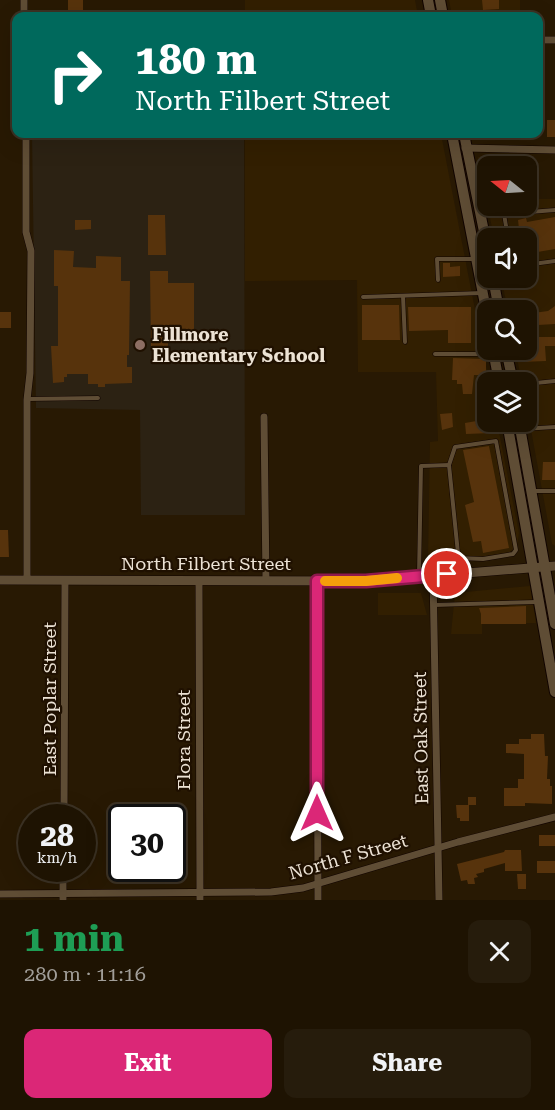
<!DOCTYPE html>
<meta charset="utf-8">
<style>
:root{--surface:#1e1302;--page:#261c0c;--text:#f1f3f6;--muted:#a19e99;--line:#3c3224;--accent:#db2777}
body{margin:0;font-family:"Roboto Serif",serif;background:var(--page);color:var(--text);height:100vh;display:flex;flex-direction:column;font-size:22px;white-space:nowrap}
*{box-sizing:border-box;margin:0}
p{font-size:20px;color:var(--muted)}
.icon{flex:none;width:33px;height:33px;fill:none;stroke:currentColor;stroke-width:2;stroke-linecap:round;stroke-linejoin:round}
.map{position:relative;height:900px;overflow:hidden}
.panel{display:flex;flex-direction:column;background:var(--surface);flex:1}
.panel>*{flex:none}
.guide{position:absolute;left:12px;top:12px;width:531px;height:126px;border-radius:12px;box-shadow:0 6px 24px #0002,0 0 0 2px var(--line);background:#00695c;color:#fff;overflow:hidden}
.needle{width:39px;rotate:288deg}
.tools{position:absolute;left:477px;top:156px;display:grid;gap:12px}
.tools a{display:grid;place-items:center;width:60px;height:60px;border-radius:12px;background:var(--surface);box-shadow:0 6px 24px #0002,0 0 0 2px var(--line);font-size:30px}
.speed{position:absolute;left:18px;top:804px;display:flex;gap:12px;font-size:30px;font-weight:700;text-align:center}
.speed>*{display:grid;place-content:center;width:78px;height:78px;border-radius:50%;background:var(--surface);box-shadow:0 6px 24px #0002,0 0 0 2px var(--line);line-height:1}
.speed small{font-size:15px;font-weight:400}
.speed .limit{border:3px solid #111;border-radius:9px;background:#fff;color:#111}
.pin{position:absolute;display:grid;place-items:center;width:51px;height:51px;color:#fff;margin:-26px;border:3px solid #fff;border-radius:50%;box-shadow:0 2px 6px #0007}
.me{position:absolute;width:66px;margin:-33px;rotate:0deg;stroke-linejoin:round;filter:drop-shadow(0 0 4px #0008)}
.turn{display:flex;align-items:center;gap:21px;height:126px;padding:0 24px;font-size:27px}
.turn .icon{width:78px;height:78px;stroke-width:2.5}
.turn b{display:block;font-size:42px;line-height:51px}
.round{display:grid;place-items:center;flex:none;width:63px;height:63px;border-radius:12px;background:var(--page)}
.head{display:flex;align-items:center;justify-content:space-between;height:102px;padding:0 24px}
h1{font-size:36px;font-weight:700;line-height:45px;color:#1e9e55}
.button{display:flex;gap:12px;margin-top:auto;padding:12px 24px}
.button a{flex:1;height:69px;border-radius:12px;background:var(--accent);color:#fff;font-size:24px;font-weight:700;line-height:69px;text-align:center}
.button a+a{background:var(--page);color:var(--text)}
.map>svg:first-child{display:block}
</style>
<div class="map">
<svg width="555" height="900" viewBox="0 0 555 900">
<rect width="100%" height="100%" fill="#281903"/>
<g fill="#321f01">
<polygon points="245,0 415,0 418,16 245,16"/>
<polygon points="449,0 520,0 520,16 452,16"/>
<polygon points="245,134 441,134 489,382 488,382 488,422 497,422 519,533 517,546 504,556 428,561 430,442 438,441 436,372 358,372 357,280 245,281"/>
<polygon points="478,157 522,158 522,166 488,166 488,206 526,206 527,199 555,199 555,546 552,544 527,408 526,382 522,382 515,350 526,350 526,310 508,310 501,278 526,278 526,238 494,238"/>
<polygon points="530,586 536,623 482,624 482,634 451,634 455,593"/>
<polygon points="378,593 421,593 427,615 378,615"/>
</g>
<polygon fill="#2c2213" points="32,134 244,134 245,515 141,515 140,410 36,408"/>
<g fill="#57330c">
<rect x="68" y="0" width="15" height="16"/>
<polygon points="482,0 499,0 499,9 483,10"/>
<rect x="547" y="120" width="8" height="17"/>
<polygon points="148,215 165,215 166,255 148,255"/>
<polygon points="555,217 555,249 526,254 526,238 520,238 518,220 526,218 527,222"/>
<polygon points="75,220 91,220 91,229 75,230"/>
<polygon points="54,250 74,251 73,267 96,268 96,256 121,257 121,281 130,281 129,355 127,355 127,367 132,367 132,383 105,384 105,387 98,387 98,384 88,384 88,374 67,374 67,377 64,377 64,382 53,383 51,346 58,346 58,286 54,286"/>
<polygon points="443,263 450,263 450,267 460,266 460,276 443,277"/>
<polygon points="150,271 168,271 168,283 194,283 194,343 168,343 168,346 151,346"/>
<polygon points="362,305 399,305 400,340 362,340"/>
<polygon points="555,306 555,324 538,325 539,337 555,337 555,346 545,346 546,361 522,362 522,350 526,350 526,314 548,311"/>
<polygon points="408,307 471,307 471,343 448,343 448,330 409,331"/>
<rect x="0" y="312" width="11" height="16"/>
<polygon points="453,358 486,359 486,375 474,375 472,394 463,394 462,384 457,384 457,380 452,380"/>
<polygon points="452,413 453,427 442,430 440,414"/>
<polygon points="488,419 488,422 496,422 497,430 492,431 492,433 466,434 465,423"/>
<polygon points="489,446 509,548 483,553 481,541 473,542 465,505 474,502 463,450"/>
<polygon points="543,462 555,462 555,480 542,480"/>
<polygon points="0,530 8,530 9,557 0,557"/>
<polygon points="526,606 526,624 481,624 481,614 479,608"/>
<polygon points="531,734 544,734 545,756 548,756 547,779 550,779 550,786 552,786 552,804 525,803 525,806 504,806 504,788 518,788 518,779 524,779 524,754 506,753 506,744 519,744 519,739 531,739"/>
<polygon points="468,797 476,797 476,805 469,805 469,821 460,821 460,818 457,818 456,805 468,805"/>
<rect x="539" y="835" width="16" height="11"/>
<polygon points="505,850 521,850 522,871 505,871 505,863 484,869 484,872 476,874 478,877 474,878 475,884 468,884 467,880 461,881 457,864 504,852"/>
<rect x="537" y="861" width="18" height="12"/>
<polygon points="517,874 526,874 526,889 518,889"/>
</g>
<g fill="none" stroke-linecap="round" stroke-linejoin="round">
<defs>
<g id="service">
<polyline points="508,238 504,214 555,210"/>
<polyline points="526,265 555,261"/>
<polyline points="438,280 437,259 475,259"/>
<polyline points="403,296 405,342"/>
<polyline points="363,297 482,293"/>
<polyline points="435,354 506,354"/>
<polyline points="526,384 555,381"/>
<polyline points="28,399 98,398"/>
<polyline points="522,429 555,427"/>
<polyline points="449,465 455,447 496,441 516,550 513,554 483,559 459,558"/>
<polyline points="532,491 555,491"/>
<polyline points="419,575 421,466 449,465 460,573"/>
<polyline points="434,605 536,602"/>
</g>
<g id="minor">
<polyline points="24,0 24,16"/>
<polyline points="538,40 555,40"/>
<polyline points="26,134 26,232 31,251 30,373 27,400 27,580"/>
<polyline points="465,148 555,150"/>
<polyline points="264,417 266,581"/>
<polyline points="433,575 439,900"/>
<polyline points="199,581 200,900"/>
<polyline points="317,581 318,900"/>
<polyline points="64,818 65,580"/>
<polyline points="0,894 271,892 303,888 458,842 555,817"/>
<polyline points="63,900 63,868"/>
</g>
<polyline id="tertiary" points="0,580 366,581 555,566"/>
<g id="secondary">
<polyline points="428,0 431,16"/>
<polyline points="440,0 443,16"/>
<polyline points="452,134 488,320"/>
<polyline points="464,134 488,251"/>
<polyline points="493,278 499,310"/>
<polyline points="493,350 499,382"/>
<polyline points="506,350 513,382"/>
<polyline points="507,422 555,692"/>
<polyline points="519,422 555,624"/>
</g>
</defs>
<use href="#service" stroke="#110400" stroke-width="5"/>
<use href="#minor" stroke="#110400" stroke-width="8"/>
<use href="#tertiary" stroke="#110400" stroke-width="10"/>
<use href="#secondary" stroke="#110400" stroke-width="12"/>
<use href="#service" stroke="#5f4d35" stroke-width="4"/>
<use href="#minor" stroke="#5f4d35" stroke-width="7"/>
<use href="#tertiary" stroke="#5f4d35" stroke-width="9"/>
<use href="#secondary" stroke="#5f4d35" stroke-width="10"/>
</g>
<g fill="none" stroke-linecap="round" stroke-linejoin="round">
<defs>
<polyline id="route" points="317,813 317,581 366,581 447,574"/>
</defs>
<use href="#route" stroke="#8e194d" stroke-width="15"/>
<use href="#route" stroke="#db2777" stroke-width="10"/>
<polyline stroke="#f59e0b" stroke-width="10" points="325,581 366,581 397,578"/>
</g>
<circle fill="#8d6e63" stroke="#1f1000" stroke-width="2" cx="140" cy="345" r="6"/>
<g text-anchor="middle" stroke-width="4.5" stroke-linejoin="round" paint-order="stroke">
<g font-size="18" font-weight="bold" fill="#ece2d4" stroke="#1f1000" text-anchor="start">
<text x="152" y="341">Fillmore<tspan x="152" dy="21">Elementary School</tspan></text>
</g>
<g font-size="18" fill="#ece2d4" stroke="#1f1000">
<text x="206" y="570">North Filbert Street</text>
<text transform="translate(50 699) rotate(-90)" y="6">East Poplar Street</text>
<text transform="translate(421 738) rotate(-91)" y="6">East Oak Street</text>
<text transform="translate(184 740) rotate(-90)" y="6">Flora Street</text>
<text transform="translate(348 857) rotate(-16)" y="6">North F Street</text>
</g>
</g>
</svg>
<div class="tools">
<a><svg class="needle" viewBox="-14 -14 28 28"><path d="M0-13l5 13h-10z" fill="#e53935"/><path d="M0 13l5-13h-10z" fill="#a19e99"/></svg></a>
<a><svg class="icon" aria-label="sound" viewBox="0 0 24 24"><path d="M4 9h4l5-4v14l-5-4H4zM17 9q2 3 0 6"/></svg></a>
<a><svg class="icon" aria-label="search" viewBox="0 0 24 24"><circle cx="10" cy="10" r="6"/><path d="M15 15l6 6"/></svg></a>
<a><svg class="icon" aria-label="layers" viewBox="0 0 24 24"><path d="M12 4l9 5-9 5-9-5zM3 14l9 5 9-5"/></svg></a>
</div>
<div class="speed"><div>28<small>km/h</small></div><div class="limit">30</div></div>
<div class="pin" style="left:447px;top:574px;background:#d93025"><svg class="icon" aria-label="arrive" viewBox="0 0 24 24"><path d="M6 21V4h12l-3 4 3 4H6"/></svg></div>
<svg class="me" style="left:317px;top:813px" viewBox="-20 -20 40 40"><path d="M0-17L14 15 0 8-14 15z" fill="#db2777" stroke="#fff" stroke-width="4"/></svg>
<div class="guide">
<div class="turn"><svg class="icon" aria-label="right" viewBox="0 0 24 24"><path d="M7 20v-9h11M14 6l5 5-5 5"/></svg><div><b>180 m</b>North Filbert Street</div></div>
</div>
</div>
<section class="panel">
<div class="head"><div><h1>1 min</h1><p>280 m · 11:16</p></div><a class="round"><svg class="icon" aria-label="close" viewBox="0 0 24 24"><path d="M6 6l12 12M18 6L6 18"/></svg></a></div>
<div class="button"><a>Exit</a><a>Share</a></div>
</section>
